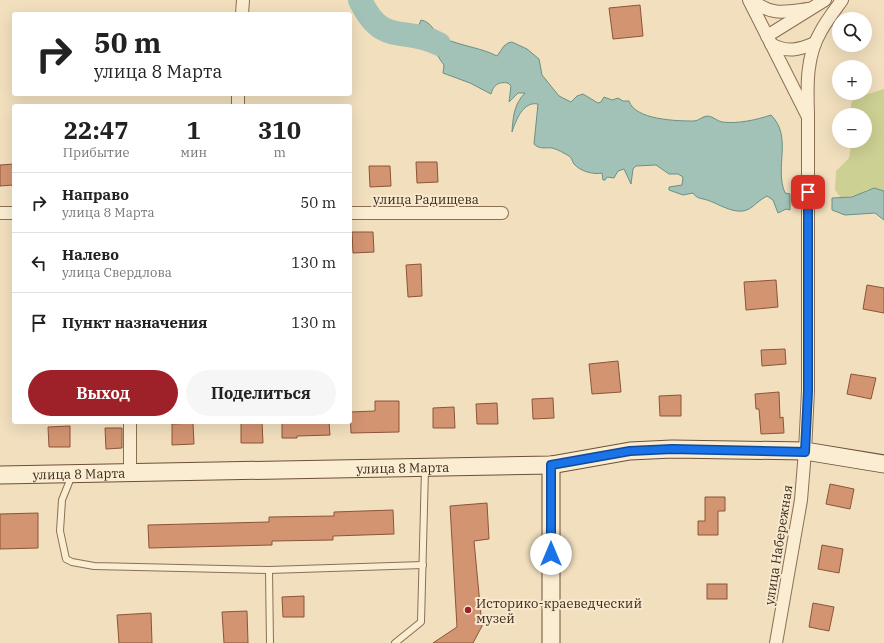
<!DOCTYPE html>
<html lang="ru">
<meta charset="utf-8">
<style>
:root{--surface:#fff;--page:#f6f6f6;--text:#222;--muted:#767676;--line:#e0e0e0;--accent:#9e2129}
body{margin:0;font-family:"IBM Plex Serif",serif;background:var(--page);color:var(--text);height:100vh;display:flex;flex-direction:column;font-size:15px;white-space:nowrap}
*{box-sizing:border-box;margin:0}
p{font-size:13px;color:var(--muted)}
.icon{flex:none;width:22px;height:22px;fill:none;stroke:currentColor;stroke-width:2;stroke-linecap:round;stroke-linejoin:round}
.map{position:relative;flex:1;overflow:hidden}
.side{position:absolute;left:12px;top:104px;width:340px;height:320px;display:flex;flex-direction:column;background:var(--surface);border-radius:4px;box-shadow:0 4px 16px #0002}
.side>*{flex:none}
.banner{position:absolute;left:12px;top:12px;width:340px;height:84px;border-radius:4px;box-shadow:0 4px 16px #0002;background:#fff;color:var(--text);overflow:hidden}
.tools{position:absolute;left:832px;top:12px;display:grid;gap:8px}
.tools a{display:grid;place-items:center;width:40px;height:40px;border-radius:50%;background:var(--surface);box-shadow:0 4px 16px #0002;font-size:20px}
.pin{position:absolute;display:grid;place-items:center;width:34px;height:34px;color:#fff;margin:-17px;border-radius:8px;box-shadow:0 2px 6px #0006}
.me{position:absolute;width:44px;margin:-22px;rotate:0deg;stroke-linejoin:round;filter:drop-shadow(0 0 3px #0008)}
.turn{display:flex;align-items:center;gap:14px;height:84px;padding:0 16px;font-size:18px}
.turn .icon{width:52px;height:52px;stroke-width:2.5}
.turn b{display:block;font-size:28px;line-height:34px}
.eta{display:flex;justify-content:space-evenly;align-items:center;height:68px;text-align:center}
.eta b{font-size:24px;font-weight:700;line-height:28px}
.cta{display:flex;gap:8px;margin-top:auto;padding:8px 16px}
.cta a{flex:1;height:46px;border-radius:24px;background:var(--accent);color:#fff;font-size:16px;font-weight:700;line-height:46px;text-align:center}
.cta a+a{background:var(--page);color:var(--text)}
ul{padding:0;list-style:none}
li{display:flex;align-items:center;gap:12px;height:60px;padding:0 16px;border-top:1px solid var(--line)}
li div{flex:1}
li b{display:block;font-size:15px}
li em{font-style:normal}
.map>svg:first-child{display:block}
</style>
<div class="map">
<svg width="884" height="643" viewBox="0 0 884 643">
<rect width="100%" height="100%" fill="#f1dfbe"/>
<polygon fill="#ccd092" points="884,89 884,191 874,188 866,190 862,194 841,198 835,190 836,171 849,158 852,141 865,141 865,115 849,115 852,101 856,98"/>
<g fill="#a2c2b7" stroke="#699184">
<path d="M 421,20 C 432,22 434,33 443,38 C 461,46 482,48 497,56 L 504,46 L 508,43 L 512,42 L 527,49 L 539,59 L 542,75 L 559,96 L 571,102 L 577,96 L 583,94 L 598,103 L 601,102 L 604,97 L 612,100 L 618,98 L 623,101 L 629,101 C 635,120 677,121 694,121 C 699,121 702,116 708,116 C 714,117 717,121 722,122 C 738,124 756,120 771,115 C 793,137 774,167 785,193 L 790,194 L 790,210 L 786,209 L 778,213 L 773,200 L 767,196 C 761,199 757,203 752,207 C 738,218 720,204 707,200 C 701,198 697,199 693,193 L 683,195 L 669,190 L 669,187 L 682,185 L 683,177 L 678,174 L 669,174 L 656,165 L 636,166 L 633,169 L 631,184 L 624,169 L 618,171 L 614,178 L 607,177 L 605,180 L 603,180 L 602,173 C 593,175 580,171 574,164 C 572,161 572,158 569,156 C 564,153 557,149 552,148 C 545,147 540,150 534,144 L 538,104 C 523,101 516,120 512,132 C 513,117 514,104 525,93 L 518,93 L 509,102 L 511,86 L 508,83 C 498,81 493,86 491,94 L 470,83 L 443,73 L 444,65 C 439,59 435,49 428,45 C 422,40 414,42 408,35 L 422,30 L 419,25 Z"/>
<polygon points="874,188 884,191 884,220 875,213 845,215 832,210 832,198 852,197"/>
</g>
<g fill="none" stroke-linecap="round" stroke-linejoin="round">
<path stroke="#a2c2b7" stroke-width="24" d="M 360,0 C 383,48 403,25 439,44"/>
</g>
<g fill="#d29471" stroke="#8c5539">
<polygon points="640,5 643,36 613,39 609,8"/>
<polygon points="416,162 437,162 438,182 417,183"/>
<polygon points="14,164 14,185 0,186 0,165"/>
<polygon points="369,166 390,166 391,186 370,187"/>
<polygon points="352,232 373,232 374,252 353,253"/>
<polygon points="421,264 422,296 408,297 406,265"/>
<polygon points="776,280 778,307 746,310 744,282"/>
<polygon points="867,285 884,288 884,313 863,309"/>
<polygon points="785,349 786,364 762,366 761,350"/>
<polygon points="618,361 621,392 592,394 589,364"/>
<polygon points="851,374 876,378 871,399 847,394"/>
<polygon points="779,392 780,418 783,417 784,433 761,434 759,409 756,409 755,394"/>
<polygon points="681,395 681,416 660,416 659,396"/>
<polygon points="553,398 554,418 533,419 532,399"/>
<polygon points="375,401 399,401 399,432 351,433 350,412 375,411"/>
<polygon points="497,403 498,424 477,424 476,404"/>
<polygon points="454,407 455,428 433,428 433,408"/>
<polygon points="241,422 262,422 263,443 241,443"/>
<polygon points="282,422 329,422 330,435 297,436 297,438 282,438"/>
<polygon points="193,423 194,444 172,445 172,424"/>
<polygon points="70,426 70,447 49,447 48,427"/>
<polygon points="105,428 122,428 122,448 106,449"/>
<polygon points="830,484 854,489 850,509 826,504"/>
<polygon points="705,497 725,497 725,511 718,511 718,535 698,535 698,521 705,521"/>
<polygon points="487,503 489,539 474,541 482,626 473,643 433,643 457,627 450,506"/>
<polygon points="393,510 394,534 333,536 333,540 272,541 272,545 149,548 148,525 269,522 269,517 334,516 334,512"/>
<polygon points="38,513 38,548 0,549 0,514"/>
<polygon points="822,545 843,549 839,573 818,569"/>
<rect x="707" y="584" width="20" height="15"/>
<polygon points="304,596 304,617 283,617 282,597"/>
<polygon points="813,603 834,607 829,631 809,627"/>
<polygon points="247,611 248,643 224,643 222,612"/>
<polygon points="151,613 152,643 119,643 117,615"/>
</g>
<g fill="none" stroke-linecap="round" stroke-linejoin="round">
<defs>
<g id="lane">
<polyline points="72,475 62,500 60,531 66,559 72,562 94,566 269,570 423,565"/>
<polyline points="269,570 270,643"/>
<polyline points="395,643 421,622 425,469"/>
</g>
<g id="street">
<polyline points="749,0 808,117 808,391 805,451 801,500 776,643"/>
<path d="M 752,0 C 771,16 785,12 808,9"/>
<polyline points="242,14 243,0"/>
<polyline points="767,36 825,0"/>
<path d="M 771,44 C 787,53 799,50 815,43"/>
<polyline points="238,106 238,94"/>
<path d="M 808,114 C 807,86 806,56 821,31 C 827,20 835,10 842,0"/>
<polyline points="0,213 14,213"/>
<polyline points="350,213 502,213"/>
<polyline points="130,422 130,472"/>
</g>
<g id="secondary">
<polyline points="551,465 551,643"/>
<path id="s1" d="M 0,475 L 551,465 L 630,451 L 672,449 L 805,451 L 884,464"/>
</g>
</defs>
<use href="#lane" stroke="#8b6f55" stroke-width="8"/>
<use href="#street" stroke="#8b6f55" stroke-width="14"/>
<use href="#secondary" stroke="#6c5039" stroke-width="19"/>
<use href="#lane" stroke="#fbedd2" stroke-width="6"/>
<use href="#street" stroke="#fbedd2" stroke-width="12"/>
<use href="#secondary" stroke="#fbedd2" stroke-width="17"/>
</g>
<g fill="none" stroke-linecap="round" stroke-linejoin="round">
<defs>
<polyline id="route" points="551,554 551,465 630,451 672,449 805,452 808,391 808,192"/>
</defs>
<use href="#route" stroke="#114b97" stroke-width="10"/>
<use href="#route" stroke="#1a73e8" stroke-width="7"/>
</g>
<circle fill="#9e2129" stroke="#f8e9ce" stroke-width="1.5" cx="468" cy="610" r="4"/>
<g text-anchor="middle" stroke-width="4" stroke-linejoin="round" paint-order="stroke">
<g font-size="13" fill="#39281b" stroke="#f8e9ce">
<text x="426" y="204">улица Радищева</text>
<text dy="5" stroke="none"><textPath href="#s1" startOffset="403">улица 8 Марта</textPath></text>
<text dy="5" stroke="none"><textPath href="#s1" startOffset="79">улица 8 Марта</textPath></text>
<text transform="translate(778 545) rotate(-81)" y="5">улица Набережная</text>
</g>
<g font-size="13" fill="#39281b" stroke="#f8e9ce" text-anchor="start">
<text x="476" y="608">Историко-краеведческий<tspan x="476" dy="15">музей</tspan></text>
</g>
</g>
</svg>
<div class="tools">
<a><svg class="icon" aria-label="search" viewBox="0 0 24 24"><circle cx="10" cy="10" r="6"/><path d="M15 15l6 6"/></svg></a>
<a>+</a>
<a>−</a>
</div>
<div class="pin" style="left:808px;top:192px;background:#d93025"><svg class="icon" aria-label="arrive" viewBox="0 0 24 24"><path d="M6 21V4h12l-3 4 3 4H6"/></svg></div>
<svg class="me" style="left:551px;top:554px" viewBox="-20 -20 40 40"><circle r="19" fill="#fff"/><path d="M0-13L10 11 0 6-10 11z" fill="#1a73e8"/></svg>
<div class="banner">
<div class="turn"><svg class="icon" aria-label="right" viewBox="0 0 24 24"><path d="M7 20v-9h11M14 6l5 5-5 5"/></svg><div><b>50 m</b>улица 8 Марта</div></div>
</div>
<section class="side">
<div class="eta">
<div><b>22:47</b><p>Прибытие</p></div>
<div><b>1</b><p>мин</p></div>
<div><b>310</b><p>m</p></div>
</div>
<ul>
<li><svg class="icon" aria-label="right" viewBox="0 0 24 24"><path d="M7 20v-9h11M14 6l5 5-5 5"/></svg><div><b>Направо</b><p>улица 8 Марта</p></div><em>50 m</em></li>
<li><svg class="icon" aria-label="left" viewBox="0 0 24 24"><path d="M17 20v-9H6M10 6l-5 5 5 5"/></svg><div><b>Налево</b><p>улица Свердлова</p></div><em>130 m</em></li>
<li><svg class="icon" aria-label="arrive" viewBox="0 0 24 24"><path d="M6 21V4h12l-3 4 3 4H6"/></svg><div><b>Пункт назначения</b></div><em>130 m</em></li>
</ul>
<div class="cta"><a>Выход</a><a>Поделиться</a></div>
</section>
</div>
